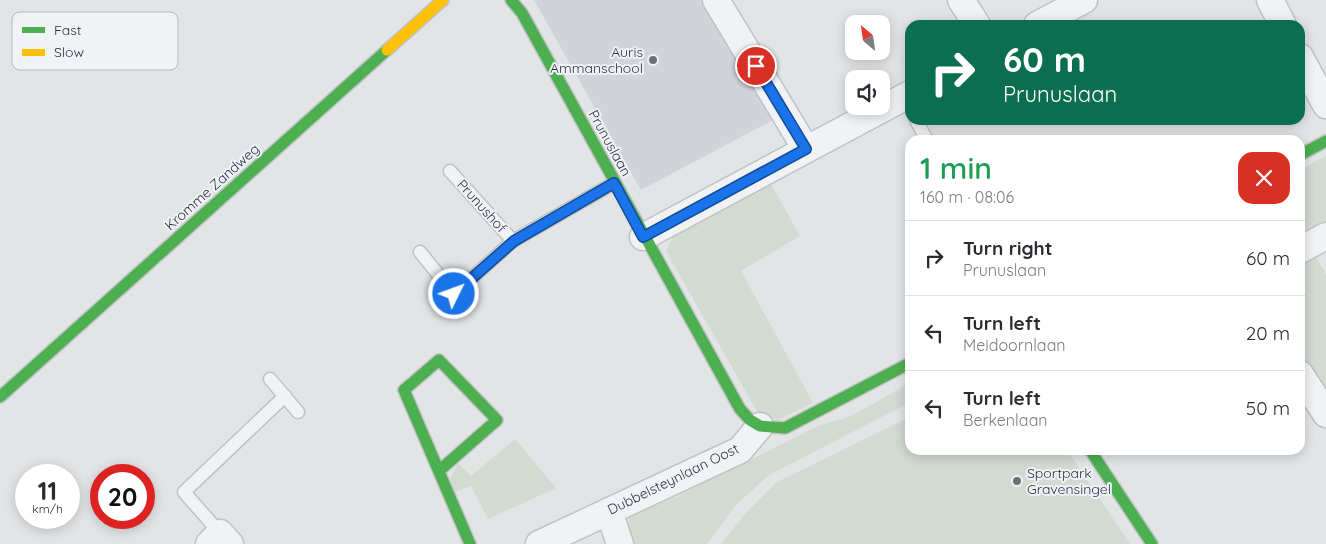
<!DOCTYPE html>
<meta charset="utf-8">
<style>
:root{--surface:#fff;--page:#f7f7f7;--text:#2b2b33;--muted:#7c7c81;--line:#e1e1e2}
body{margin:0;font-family:Quicksand,sans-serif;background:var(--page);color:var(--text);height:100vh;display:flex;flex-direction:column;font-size:19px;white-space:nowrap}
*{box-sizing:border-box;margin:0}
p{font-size:16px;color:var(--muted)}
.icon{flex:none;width:28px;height:28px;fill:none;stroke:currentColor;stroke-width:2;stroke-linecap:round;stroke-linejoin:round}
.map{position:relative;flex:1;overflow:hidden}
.panel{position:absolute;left:905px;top:135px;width:400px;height:320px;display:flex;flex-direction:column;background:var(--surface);border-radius:15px;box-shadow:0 2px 12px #0003}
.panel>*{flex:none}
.guide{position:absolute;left:905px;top:20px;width:400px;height:105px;border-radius:15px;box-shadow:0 2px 12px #0003;background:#0b6e4f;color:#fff;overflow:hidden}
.needle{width:32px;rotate:331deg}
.fabs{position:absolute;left:845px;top:15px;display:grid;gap:10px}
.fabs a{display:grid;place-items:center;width:45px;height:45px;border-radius:10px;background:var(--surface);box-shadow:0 2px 12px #0003;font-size:25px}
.speed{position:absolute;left:15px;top:464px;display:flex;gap:10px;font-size:25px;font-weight:700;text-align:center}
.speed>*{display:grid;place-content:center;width:65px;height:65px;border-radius:50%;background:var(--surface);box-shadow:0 2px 12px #0003;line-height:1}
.speed small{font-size:12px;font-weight:400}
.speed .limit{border:8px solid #d22;background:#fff;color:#111}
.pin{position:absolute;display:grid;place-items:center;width:42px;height:42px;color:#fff;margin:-21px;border:2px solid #fff;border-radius:50%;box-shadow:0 1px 5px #0007}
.me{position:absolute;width:55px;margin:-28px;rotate:48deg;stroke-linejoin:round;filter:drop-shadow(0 0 4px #0008)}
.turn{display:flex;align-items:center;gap:18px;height:105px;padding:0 15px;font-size:22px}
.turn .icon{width:65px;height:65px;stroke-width:2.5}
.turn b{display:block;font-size:35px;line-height:42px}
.round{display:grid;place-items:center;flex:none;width:52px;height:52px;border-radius:15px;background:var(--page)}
.summary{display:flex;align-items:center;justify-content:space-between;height:85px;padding:0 15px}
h1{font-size:30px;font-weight:600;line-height:38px;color:#1e9e55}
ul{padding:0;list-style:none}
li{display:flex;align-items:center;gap:15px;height:75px;padding:0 15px;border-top:1px solid var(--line)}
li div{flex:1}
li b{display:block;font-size:19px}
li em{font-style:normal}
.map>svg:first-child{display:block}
</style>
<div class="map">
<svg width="1326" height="544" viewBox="0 0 1326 544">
<rect width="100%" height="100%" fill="#e2e4e6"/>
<polygon fill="#d0d4d9" points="534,0 703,0 775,119 641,190"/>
<g fill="#d3dad2">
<polygon points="1326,156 1326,222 1300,236 1300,170"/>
<polygon points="770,182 800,236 741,271 813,403 778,420 758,413 666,251 673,237 688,226"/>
<polygon points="1315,255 1326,275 1326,399 1300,358 1300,262"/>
<polygon points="910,383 910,404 903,406 769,475 735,506 707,544 628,544 629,517 676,497 818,426 851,416"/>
<polygon points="910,417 910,450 1067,450 1130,544 721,544 746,513 777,482"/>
<polygon points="515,439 556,488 488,519 471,486 455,492 450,479 458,463 471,476"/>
</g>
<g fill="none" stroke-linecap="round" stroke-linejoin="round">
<defs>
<g id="lane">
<polyline points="916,120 927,140"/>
<polyline points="450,171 513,241 614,183"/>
<polyline points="420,252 454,294 513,241"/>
<polyline points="270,379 298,412"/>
<polyline points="220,533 184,492 285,396"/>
</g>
<g id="street">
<polyline points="716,0 806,149"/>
<polyline points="961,0 977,25"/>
<polyline points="1270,0 1283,25"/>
<polyline points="1037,25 1084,0"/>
<polyline points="1300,57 1326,105"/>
<polyline points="643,237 910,94"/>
<polyline points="1300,250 1326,236"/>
<polyline points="1300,374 1326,414"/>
<polyline points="609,511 620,544"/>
<polyline points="209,544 220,533 230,544"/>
<polyline points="539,544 740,450 760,426"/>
</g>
<g id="fast">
<polyline points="511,0 522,13 740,409 750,420 760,426 785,428 910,363"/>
<polyline points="1300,155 1326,141"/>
<polyline points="0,397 387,50"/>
<polyline points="1090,450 1152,544"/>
<polyline points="440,470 497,420 439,360 404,390 470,544"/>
</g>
<polyline id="slow" points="387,50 443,0"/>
</defs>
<use href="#lane" stroke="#c0c2c4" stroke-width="15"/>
<use href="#street" stroke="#c0c2c4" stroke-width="29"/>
<use href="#fast" stroke="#c0c2c4" stroke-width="14"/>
<use href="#slow" stroke="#c0c2c4" stroke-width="14"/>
<use href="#lane" stroke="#f1f2f4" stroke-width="12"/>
<use href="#street" stroke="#f1f2f4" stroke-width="26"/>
<use href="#fast" stroke="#4caf50" stroke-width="11"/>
<use href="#slow" stroke="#ffc107" stroke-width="11"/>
</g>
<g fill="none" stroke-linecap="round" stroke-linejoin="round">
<defs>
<polyline id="route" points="454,294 514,241 614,183 643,237 806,149 756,66"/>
</defs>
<use href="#route" stroke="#114b97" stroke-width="12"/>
<use href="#route" stroke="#1a73e8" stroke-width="9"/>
</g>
<g fill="#6a7179" stroke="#f0f3f6" stroke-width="2">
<circle cx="653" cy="60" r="5"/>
<circle cx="1017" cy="481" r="5"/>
</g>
<g text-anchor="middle" stroke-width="4" stroke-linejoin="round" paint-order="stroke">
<g font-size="14" fill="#2a333f" stroke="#f0f3f6" text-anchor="end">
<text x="643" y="57">Auris<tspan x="643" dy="16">Ammanschool</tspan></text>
<text x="1027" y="478" text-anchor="start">Sportpark<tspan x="1027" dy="16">Gravensingel</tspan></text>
</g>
<g font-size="14" fill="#2a333f" stroke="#f0f3f6">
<text transform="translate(610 143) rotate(61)" y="5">Prunuslaan</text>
<text transform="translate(212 187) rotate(-42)" y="5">Kromme Zandweg</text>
<text transform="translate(482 206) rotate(48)" y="5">Prunushof</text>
<text transform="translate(673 479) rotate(-26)" y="5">Dubbelsteynlaan Oost</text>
</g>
</g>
<rect x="12" y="12" width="166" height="58" rx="8" fill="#f0f3f6" stroke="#b5b9bf" stroke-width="1"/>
<rect x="22" y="27" width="23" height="6" fill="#4caf50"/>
<rect x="22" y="49" width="23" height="7" fill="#ffc107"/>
<g font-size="14" fill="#2a333f">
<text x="54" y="35">Fast</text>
<text x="54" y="57">Slow</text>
</g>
</svg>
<div class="fabs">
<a><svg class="needle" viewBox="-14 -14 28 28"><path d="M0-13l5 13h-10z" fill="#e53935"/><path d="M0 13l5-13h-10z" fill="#7c7c81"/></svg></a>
<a><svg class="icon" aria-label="sound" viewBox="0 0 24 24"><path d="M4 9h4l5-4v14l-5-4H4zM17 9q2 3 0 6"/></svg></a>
</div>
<div class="speed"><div>11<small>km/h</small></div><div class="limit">20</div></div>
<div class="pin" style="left:756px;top:66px;background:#d93025"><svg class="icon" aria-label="arrive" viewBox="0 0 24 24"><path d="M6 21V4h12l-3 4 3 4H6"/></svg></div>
<svg class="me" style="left:454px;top:294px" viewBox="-20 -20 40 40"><circle r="17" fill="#1a73e8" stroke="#fff" stroke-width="3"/><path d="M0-11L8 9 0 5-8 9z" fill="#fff"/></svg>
<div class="guide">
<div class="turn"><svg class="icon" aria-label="right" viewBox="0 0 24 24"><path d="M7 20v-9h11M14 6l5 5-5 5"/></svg><div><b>60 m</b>Prunuslaan</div></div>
</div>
<section class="panel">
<div class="summary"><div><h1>1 min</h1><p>160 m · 08:06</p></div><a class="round" style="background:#d93025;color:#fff"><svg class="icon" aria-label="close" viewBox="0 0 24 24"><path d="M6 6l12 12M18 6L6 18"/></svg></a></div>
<ul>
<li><svg class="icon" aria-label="right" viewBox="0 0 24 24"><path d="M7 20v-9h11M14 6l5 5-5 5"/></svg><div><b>Turn right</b><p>Prunuslaan</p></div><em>60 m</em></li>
<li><svg class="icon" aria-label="left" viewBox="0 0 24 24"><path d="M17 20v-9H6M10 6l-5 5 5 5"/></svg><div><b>Turn left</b><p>Meidoornlaan</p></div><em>20 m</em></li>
<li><svg class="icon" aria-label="left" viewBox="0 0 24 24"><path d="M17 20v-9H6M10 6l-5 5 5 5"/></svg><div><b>Turn left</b><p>Berkenlaan</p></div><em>50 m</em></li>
</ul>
</section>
</div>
